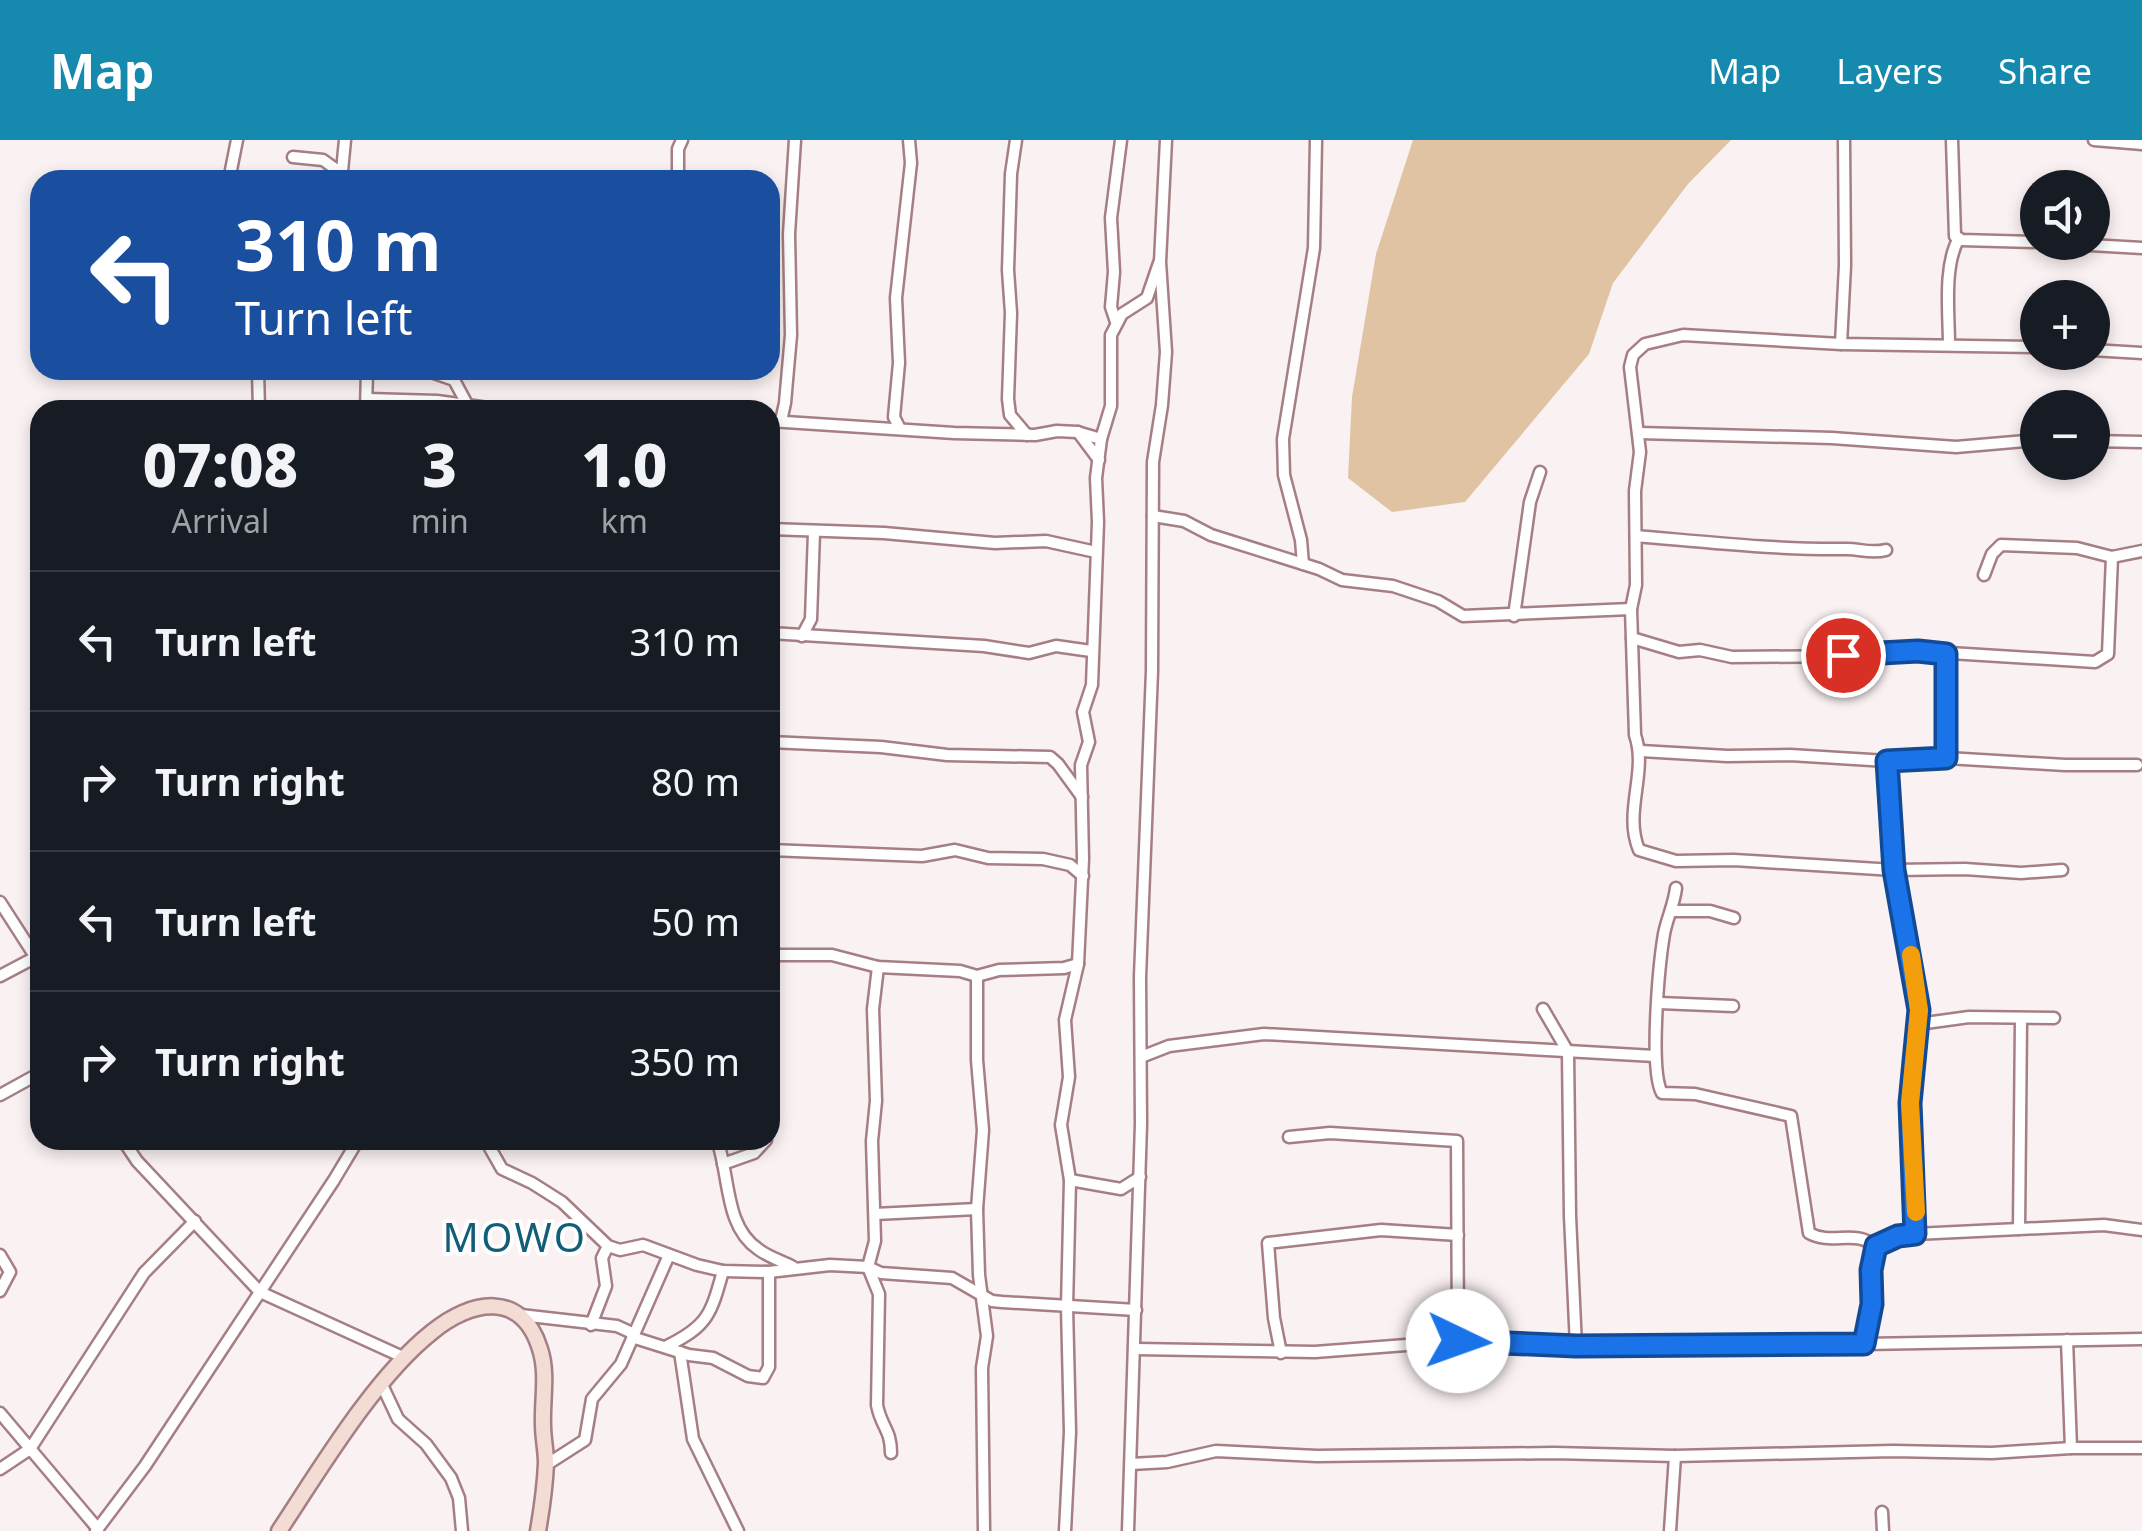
<!DOCTYPE html>
<meta charset="utf-8">
<style>
:root{--surface:#171b24;--page:#242831;--text:#f1f3f6;--muted:#9ea1a6;--line:#363941;--accent:#1689ae}
body{margin:0;font-family:"Noto Sans",sans-serif;background:var(--page);color:var(--text);height:100vh;display:flex;flex-direction:column;font-size:38px;white-space:nowrap}
*{box-sizing:border-box;margin:0}
p{font-size:32px;color:var(--muted)}
.icon{flex:none;width:55px;height:55px;fill:none;stroke:currentColor;stroke-width:2;stroke-linecap:round;stroke-linejoin:round}
.map{position:relative;flex:1;overflow:hidden}
.panel{position:absolute;left:30px;top:260px;width:750px;height:750px;display:flex;flex-direction:column;background:var(--surface);border-radius:30px;box-shadow:0 5px 15px #0003}
.panel>*{flex:none}
.hud{position:absolute;left:30px;top:30px;width:750px;height:210px;border-radius:30px;box-shadow:0 5px 15px #0003;background:#1a4fa0;color:#fff;overflow:hidden}
.fabs{position:absolute;left:2020px;top:30px;display:grid;gap:20px}
.fabs a{display:grid;place-items:center;width:90px;height:90px;border-radius:50%;background:var(--surface);box-shadow:0 5px 15px #0003;font-size:50px}
.pin{position:absolute;display:grid;place-items:center;width:85px;height:85px;color:#fff;margin:-42px;border:5px solid #fff;border-radius:50%;box-shadow:0 2px 10px #0007}
.me{position:absolute;width:110px;margin:-55px;rotate:93deg;stroke-linejoin:round;filter:drop-shadow(0 0 8px #0008)}
.turn{display:flex;align-items:center;gap:35px;height:210px;padding:0 40px;font-size:45px}
.turn .icon{width:130px;height:130px;stroke-width:2.5}
.turn b{display:block;font-size:70px;line-height:85px}
.eta{display:flex;justify-content:space-evenly;align-items:center;height:170px;text-align:center}
.eta b{font-size:60px;font-weight:800;line-height:70px}
ul{padding:0;list-style:none}
li{display:flex;align-items:center;gap:30px;height:140px;padding:0 40px;border-top:2px solid var(--line)}
li div{flex:1}
li b{display:block;font-size:38px}
li em{font-style:normal}
header{display:flex;align-items:center;gap:60px;box-sizing:border-box;height:140px;padding:0 50px;background:var(--accent);color:#fff}
header strong{font-size:48px}
nav{display:flex;gap:55px;margin-inline-start:auto;font-size:35px}
.map>svg:first-child{display:block}
</style>
<header>
<strong>Map</strong>
<nav><a>Map</a><a>Layers</a><a>Share</a></nav>
</header>
<div class="map">
<svg width="2142" height="1391" viewBox="0 0 2142 1391">
<rect width="100%" height="100%" fill="#faf1f2"/>
<polygon fill="#e0c3a3" points="1413,0 1731,0 1688,44 1613,143 1589,214 1465,362 1392,372 1348,338 1352,257 1376,114"/>
<g fill="none" stroke-linecap="round" stroke-linejoin="round">
<defs>
<g id="street">
<polyline points="1016,0 1011,34 1008,130 1011,173 1008,259 1010,275 1027,295"/>
<polyline points="1952,0 1955,96 1961,100 2038,102"/>
<polyline points="2094,0 2142,4"/>
<polyline points="293,17 323,20 351,40"/>
<polyline points="342,31 345,0"/>
<polyline points="229,40 237,0"/>
<polyline points="678,40 678,9 682,0"/>
<polyline points="2038,102 2142,108"/>
<polyline points="1116,182 1111,167 1114,132 1111,78 1121,0"/>
<polyline points="1841,204 1845,125 1844,0"/>
<path d="M 1949,205 C 1949,173 1943,126 1959,98"/>
<path d="M 2038,207 L 1841,204 L 1683,195 L 1645,204 L 1633,215 L 1630,227 L 1640,312 L 1635,351 L 1636,445 L 1631,469 L 1635,595 C 1648,632 1623,672 1639,710 L 1676,721 L 1734,720 L 1894,730 L 1965,729 L 2021,733 L 2062,730"/>
<polyline points="2092,210 2142,213"/>
<polyline points="258,230 259,270"/>
<polyline points="425,230 454,240 468,266"/>
<polyline points="368,259 437,261 488,268 562,270"/>
<polyline points="366,270 367,230"/>
<polyline points="770,281 954,293 1035,295 1057,291 1077,292 1101,299"/>
<polyline points="781,281 785,263 791,195 789,94 795,0"/>
<polyline points="900,289 894,277 899,223 896,158 911,23 909,0"/>
<polyline points="1078,292 1099,320"/>
<polyline points="1639,293 1832,298 1956,307 2038,300"/>
<polyline points="2092,301 2142,302"/>
<polyline points="39,322 40,325"/>
<polyline points="1153,376 1184,381 1211,395 1319,429 1342,440 1393,446 1438,461 1463,476 1631,469"/>
<polyline points="770,389 884,393 995,403 1046,401 1096,412"/>
<path d="M 1636,396 C 1707,402 1776,410 1847,409 C 1861,409 1871,414 1886,410"/>
<polyline points="1303,424 1301,400 1284,335 1283,299 1314,108 1316,0"/>
<polyline points="1984,435 1992,414 2001,405 2077,408 2112,417 2142,411"/>
<polyline points="1514,476 1530,362 1540,332"/>
<polyline points="770,493 984,506 1029,513 1056,506 1091,511"/>
<polyline points="802,496 811,479 814,392"/>
<polyline points="1632,498 1679,512 1700,510 1732,517 1858,516 1918,511 2095,522 2108,514 2112,417"/>
<polyline points="1946,514 1947,618"/>
<polyline points="770,602 881,607 947,615 1050,617 1058,624 1082,657"/>
<polyline points="1641,611 1727,616 1790,615 1887,621 1947,618 2065,625 2137,625"/>
<polyline points="1887,621 1894,730 1919,870 1910,963 1915,1094"/>
<polyline points="770,710 922,716 955,710 988,718 1043,719 1070,725 1083,736"/>
<path d="M 1676,748 C 1674,765 1667,778 1664,794 C 1659,824 1649,930 1662,953 L 1695,954 L 1791,976 L 1809,1093 C 1832,1106 1855,1088 1876,1107"/>
<polyline points="0,762 40,824"/>
<polyline points="1673,771 1710,771 1734,778"/>
<polyline points="770,815 832,815 878,827 960,831 977,836 999,830 1064,828 1078,824"/>
<path d="M 878,827 L 873,869 L 876,961 L 872,1001 L 875,1101 L 868,1127 L 879,1154 L 877,1265 C 881,1287 891,1289 891,1313"/>
<polyline points="0,836 36,817"/>
<polyline points="977,836 977,920 983,990 977,1069 979,1135 987,1196 982,1228 984,1391"/>
<polyline points="1659,863 1733,866"/>
<polyline points="1543,869 1568,912 1570,1076 1576,1206"/>
<polyline points="1918,884 1969,877 2054,878"/>
<polyline points="1141,917 1169,906 1264,894 1655,916"/>
<polyline points="0,955 40,933"/>
<polyline points="1289,997 1330,993 1457,1001 1458,1201"/>
<polyline points="123,1000 137,1021 260,1152 405,1218"/>
<polyline points="492,1000 490,1008 502,1029 532,1043 562,1062 608,1106 620,1110 643,1105 697,1125 723,1131 769,1132 830,1125 868,1127 881,1133 952,1138 992,1161 1002,1162 1136,1170"/>
<path d="M 717,1000 C 730,1035 724,1086 758,1109 C 768,1117 782,1121 793,1127"/>
<polyline points="723,1024 754,1013 766,1000"/>
<polyline points="1070,1040 1121,1049 1140,1037"/>
<polyline points="875,1074 977,1069"/>
<polyline points="2019,1089 2021,880"/>
<polyline points="0,1115 10,1132 0,1151"/>
<polyline points="521,1175 617,1186 630,1192 635,1198 689,1215 713,1218 748,1236 763,1238 769,1227 769,1132"/>
<polyline points="591,1185 606,1146 602,1118 608,1106"/>
<polyline points="2067,1200 2071,1308"/>
<polyline points="1864,1204 2142,1199"/>
<path d="M 667,1206 C 708,1186 711,1174 723,1131"/>
<polyline points="1136,1209 1315,1212 1458,1201 1576,1206 1864,1204 1873,1164 1872,1118 1876,1107 1885,1100 1915,1094 2019,1089 2104,1085 2142,1090"/>
<polyline points="680,1212 693,1299 738,1391"/>
<polyline points="1281,1213 1274,1178 1268,1103 1381,1090 1458,1095"/>
<polyline points="382,1245 398,1279 426,1304 451,1338 459,1358 462,1391"/>
<polyline points="0,1273 98,1389"/>
<polyline points="1131,1324 1167,1322 1216,1311 1317,1316 1554,1313 1675,1316 1893,1311 1992,1313 2071,1308 2142,1308"/>
<polyline points="546,1325 585,1300 592,1259 621,1224 669,1115"/>
<polyline points="0,1329 30,1309 144,1133 195,1081"/>
<polyline points="1882,1372 1883,1391"/>
<polyline points="96,1391 145,1326 334,1040 358,1000"/>
<polyline points="1065,1391 1070,1292 1067,1167 1070,1040 1061,985 1069,937 1065,880 1078,824 1083,719 1081,625 1089,602 1083,572 1092,545 1098,382 1096,338 1101,299 1111,266 1111,195 1122,174 1147,158 1159,123"/>
<polyline points="1128,1391 1141,984 1140,837 1152,531 1153,322 1162,265 1166,212 1160,122 1166,0"/>
<polyline points="1670,1391 1675,1316"/>
</g>
<path id="secondary" d="M 279,1391 C 320,1329 374,1238 432,1192 C 471,1160 522,1150 540,1209 C 548,1233 542,1260 543,1285 C 543,1298 546,1310 546,1323 C 545,1346 542,1368 538,1391"/>
</defs>
<use href="#street" stroke="#a57f83" stroke-width="15"/>
<use href="#secondary" stroke="#a57f83" stroke-width="19"/>
<use href="#street" stroke="#fff" stroke-width="10"/>
<use href="#secondary" stroke="#f2dcd4" stroke-width="14"/>
</g>
<g fill="none" stroke-linecap="round" stroke-linejoin="round">
<defs>
<polyline id="route" points="1458,1201 1576,1206 1864,1204 1872,1164 1871,1130 1876,1106 1898,1096 1915,1094 1910,963 1919,870 1894,730 1887,621 1946,618 1946,514 1918,511 1843,515"/>
</defs>
<use href="#route" stroke="#114b97" stroke-width="25"/>
<use href="#route" stroke="#1a73e8" stroke-width="18"/>
<polyline stroke="#f59e0b" stroke-width="18" points="1911,815 1919,870 1910,963 1916,1072"/>
</g>
<g text-anchor="middle" stroke-width="8" stroke-linejoin="round" paint-order="stroke">
<g font-size="40" letter-spacing="2.5" fill="#125d77" stroke="#fff">
<text x="515" y="1112">MOWO</text>
</g>
</g>
</svg>
<div class="fabs">
<a><svg class="icon" aria-label="sound" viewBox="0 0 24 24"><path d="M4 9h4l5-4v14l-5-4H4zM17 9q2 3 0 6"/></svg></a>
<a>+</a>
<a>−</a>
</div>
<div class="pin" style="left:1843px;top:515px;background:#d93025"><svg class="icon" aria-label="arrive" viewBox="0 0 24 24"><path d="M6 21V4h12l-3 4 3 4H6"/></svg></div>
<svg class="me" style="left:1458px;top:1201px" viewBox="-20 -20 40 40"><circle r="19" fill="#fff"/><path d="M0-13L10 11 0 6-10 11z" fill="#1a73e8"/></svg>
<div class="hud">
<div class="turn"><svg class="icon" aria-label="left" viewBox="0 0 24 24"><path d="M17 20v-9H6M10 6l-5 5 5 5"/></svg><div><b>310 m</b>Turn left</div></div>
</div>
<section class="panel">
<div class="eta">
<div><b>07:08</b><p>Arrival</p></div>
<div><b>3</b><p>min</p></div>
<div><b>1.0</b><p>km</p></div>
</div>
<ul>
<li><svg class="icon" aria-label="left" viewBox="0 0 24 24"><path d="M17 20v-9H6M10 6l-5 5 5 5"/></svg><div><b>Turn left</b></div><em>310 m</em></li>
<li><svg class="icon" aria-label="right" viewBox="0 0 24 24"><path d="M7 20v-9h11M14 6l5 5-5 5"/></svg><div><b>Turn right</b></div><em>80 m</em></li>
<li><svg class="icon" aria-label="left" viewBox="0 0 24 24"><path d="M17 20v-9H6M10 6l-5 5 5 5"/></svg><div><b>Turn left</b></div><em>50 m</em></li>
<li><svg class="icon" aria-label="right" viewBox="0 0 24 24"><path d="M7 20v-9h11M14 6l5 5-5 5"/></svg><div><b>Turn right</b></div><em>350 m</em></li>
</ul>
</section>
</div>
